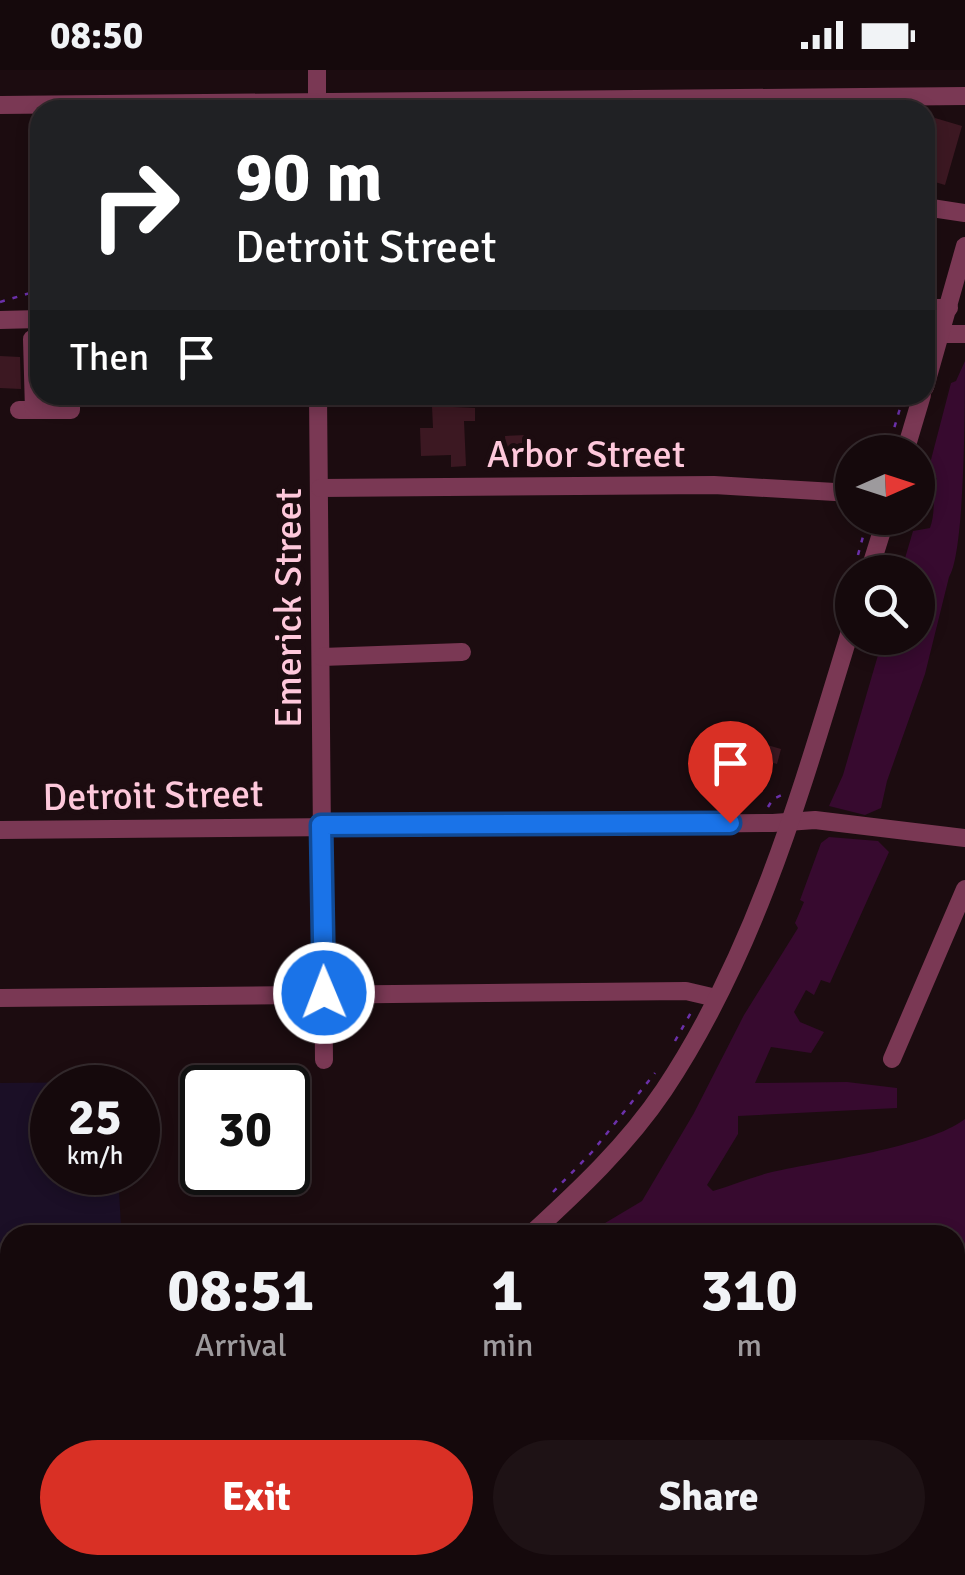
<!DOCTYPE html>
<style>
:root{--surface:#15090c;--page:#1e1215;--text:#f1f3f6;--muted:#9d9a9d;--line:#342a2d;--accent:#d93025}
body{margin:0;font-family:Signika,sans-serif;background:var(--page);color:var(--text);height:100vh;display:flex;flex-direction:column;font-size:38px;white-space:nowrap}
*{box-sizing:border-box;margin:0}
p{font-size:32px;color:var(--muted)}
.icon{flex:none;width:55px;height:55px;fill:none;stroke:currentColor;stroke-width:2;stroke-linecap:round;stroke-linejoin:round}
.map{position:relative;flex:1;overflow:hidden}
.side{position:absolute;left:0px;top:1155px;width:965px;height:350px;display:flex;flex-direction:column;background:var(--surface);border-radius:30px 30px 0 0;box-shadow:0 5px 15px #0003,0 0 0 2px var(--line)}
.side>*{flex:none}
.hud{position:absolute;left:30px;top:30px;width:905px;height:305px;border-radius:30px;box-shadow:0 5px 15px #0003,0 0 0 2px var(--line);background:#202124;color:#fff;overflow:hidden}
.needle{width:65px;rotate:87deg}
.fabs{position:absolute;left:835px;top:365px;display:grid;gap:20px}
.fabs a{display:grid;place-items:center;width:100px;height:100px;border-radius:50%;background:var(--surface);box-shadow:0 5px 15px #0003,0 0 0 2px var(--line);font-size:50px}
.speed{position:absolute;left:30px;top:995px;display:flex;gap:20px;font-size:50px;font-weight:700;text-align:center}
.speed>*{display:grid;place-content:center;width:130px;height:130px;border-radius:50%;background:var(--surface);box-shadow:0 5px 15px #0003,0 0 0 2px var(--line);line-height:1}
.speed small{font-size:25px;font-weight:400}
.speed .limit{border:5px solid #111;border-radius:15px;background:#fff;color:#111}
.pin{position:absolute;display:grid;place-items:center;width:85px;height:85px;color:#fff;margin:-102px -42px;border-radius:50% 50% 50% 0;rotate:-45deg;box-shadow:0 0 10px #0007}
.pin .icon{rotate:45deg}
.me{position:absolute;width:110px;margin:-55px;rotate:359deg;stroke-linejoin:round;filter:drop-shadow(0 0 8px #0008)}
.turn{display:flex;align-items:center;gap:35px;height:210px;padding:0 40px;font-size:45px}
.turn .icon{width:130px;height:130px;stroke-width:2.5}
.turn b{display:block;font-size:70px;line-height:85px}
.then{display:flex;align-items:center;height:95px;padding:0 40px;background:#0003;gap:20px;font-size:38px}
.eta{display:flex;justify-content:space-evenly;align-items:center;height:170px;text-align:center}
.eta b{font-size:60px;font-weight:800;line-height:70px}
.button{display:flex;gap:20px;margin-top:auto;padding:20px 40px}
.button a{flex:1;height:115px;border-radius:60px;background:var(--accent);color:#fff;font-size:40px;font-weight:800;line-height:115px;text-align:center}
.button a+a{background:var(--page);color:var(--text)}
.status{display:flex;justify-content:space-between;align-items:center;height:70px;padding:0 50px;background:var(--surface);direction:ltr}
.status svg{height:28px;fill:currentColor}
.map>svg:first-child{display:block}
</style>
<div class="status"><b>08:50</b><svg viewBox="0 0 49 12"><path d="M0 12V9h3v3zM5 12V6h3v6zM10 12V3h3v9zM15 12V0h3v12zM26 1h20v11H26zM47 4h2v5h-2z"/></svg></div>
<div class="map">
<svg width="965" height="1505" viewBox="0 0 965 1505">
<rect width="100%" height="100%" fill="#1c0c10"/>
<polygon fill="#1b0f26" points="114,1012 114,1017 52,1018 52,1102 118,1103 121,1156 225,1155 218,1165 10,1165 10,1495 24,1495 19,1505 0,1505 0,1013"/>
<g fill="#370a2f">
<path d="M 965,291 C 965,333 965,483 949,507 L 925,604 L 887,711 L 881,738 L 865,745 L 829,736 L 843,705 L 883,568 L 918,568 L 918,502 L 901,502 L 913,461 L 930,458 C 936,441 932,426 937,408 L 927,405 L 951,313 L 956,311 Z"/>
<path d="M 829,767 L 878,771 L 889,782 L 830,913 L 821,910 L 814,925 L 806,920 L 794,942 L 800,952 L 824,962 L 811,983 L 771,977 L 755,1013 L 847,1012 L 897,1018 L 897,1038 L 738,1046 L 738,1064 L 707,1115 L 713,1121 C 733,1115 752,1107 772,1102 C 821,1091 929,1077 965,1049 L 965,1209 L 955,1213 L 955,1165 L 585,1165 L 642,1131 L 694,1043 L 744,945 L 798,858 L 795,853 L 804,832 L 800,830 L 821,773 Z"/>
<polygon points="260,1495 443,1495 433,1505 254,1505"/>
<polygon points="695,1495 900,1495 896,1505 690,1505"/>
</g>
<g fill="#3c1822">
<polygon points="935,48 962,56 945,115 925,109 925,57 932,59"/>
<polygon points="0,286 20,287 21,319 0,318"/>
<polygon points="432,336 475,338 475,351 464,351 466,396 451,397 451,385 421,386 420,358 433,358"/>
<polygon points="526,365 526,384 506,385 505,366"/>
<polygon points="757,672 781,679 777,694 752,687"/>
<polygon points="955,1458 965,1462 965,1505 933,1505 937,1495 955,1495"/>
<polygon points="526,1495 567,1495 561,1505 520,1505"/>
</g>
<g fill="none" stroke-linecap="round" stroke-linejoin="round">
<g stroke="#6b30aa" stroke-width="2.5" stroke-dasharray="5 8" stroke-linecap="butt">
<polyline points="0,232 40,220"/>
<polyline points="887,382 904,325"/>
<polyline points="858,485 868,448"/>
<polyline points="841,546 852,503"/>
<polyline points="768,737 773,729 784,724"/>
<polyline points="675,971 693,939"/>
<polyline points="553,1122 592,1082 655,1003"/>
<polyline points="808,1505 812,1495"/>
</g>
<g stroke="#7a3854" stroke-width="18">
<polyline points="317,0 317,39"/>
<polyline points="0,35 965,26"/>
<polyline points="925,137 965,143"/>
<polyline points="925,238 949,238"/>
<polyline points="0,250 40,249"/>
<polyline points="941,264 965,264"/>
<polyline points="925,317 965,176"/>
<polyline points="318,325 324,990"/>
<polyline points="19,340 71,340 71,325"/>
<polyline points="34,340 32,269 40,269"/>
<polyline points="905,382 922,325"/>
<polyline points="320,418 714,415 852,423"/>
<polyline points="869,502 886,448"/>
<polyline points="322,587 462,582"/>
<polyline points="0,760 773,753 815,750 965,768"/>
<polyline points="0,928 686,921 716,928"/>
<polyline points="892,989 965,819"/>
<path d="M 530,1165 C 579,1120 627,1075 664,1020 C 758,879 803,714 852,555"/>
<polyline points="955,1413 965,1418"/>
<polyline points="238,1505 244,1495"/>
<polyline points="644,1505 650,1495"/>
<polyline points="914,1505 919,1495"/>
</g>
</g>
<g fill="none" stroke-linecap="round" stroke-linejoin="round">
<defs>
<polyline id="route" points="324,923 321,755 730,753"/>
</defs>
<use href="#route" stroke="#114b97" stroke-width="25"/>
<use href="#route" stroke="#1a73e8" stroke-width="18"/>
</g>
<g text-anchor="middle" stroke-width="10" stroke-linejoin="round" paint-order="stroke">
<g font-size="38" fill="#fec8db" stroke="#1c0c10">
<text x="586" y="397">Arbor Street</text>
<text transform="translate(288 538) rotate(-90)" y="13">Emerick Street</text>
<text transform="translate(153 725) rotate(-1)" y="13">Detroit Street</text>
</g>
</g>
</svg>
<div class="fabs">
<a><svg class="needle" viewBox="-14 -14 28 28"><path d="M0-13l5 13h-10z" fill="#e53935"/><path d="M0 13l5-13h-10z" fill="#9d9a9d"/></svg></a>
<a><svg class="icon" aria-label="search" viewBox="0 0 24 24"><circle cx="10" cy="10" r="6"/><path d="M15 15l6 6"/></svg></a>
</div>
<div class="speed"><div>25<small>km/h</small></div><div class="limit">30</div></div>
<div class="pin" style="left:730px;top:753px;background:#d93025"><svg class="icon" aria-label="arrive" viewBox="0 0 24 24"><path d="M6 21V4h12l-3 4 3 4H6"/></svg></div>
<svg class="me" style="left:324px;top:923px" viewBox="-20 -20 40 40"><circle r="17" fill="#1a73e8" stroke="#fff" stroke-width="3"/><path d="M0-11L8 9 0 5-8 9z" fill="#fff"/></svg>
<div class="hud">
<div class="turn"><svg class="icon" aria-label="right" viewBox="0 0 24 24"><path d="M7 20v-9h11M14 6l5 5-5 5"/></svg><div><b>90 m</b>Detroit Street</div></div>
<div class="then">Then<svg class="icon" aria-label="arrive" viewBox="0 0 24 24"><path d="M6 21V4h12l-3 4 3 4H6"/></svg></div>
</div>
<section class="side">
<div class="eta">
<div><b>08:51</b><p>Arrival</p></div>
<div><b>1</b><p>min</p></div>
<div><b>310</b><p>m</p></div>
</div>
<div class="button"><a>Exit</a><a>Share</a></div>
</section>
</div>
